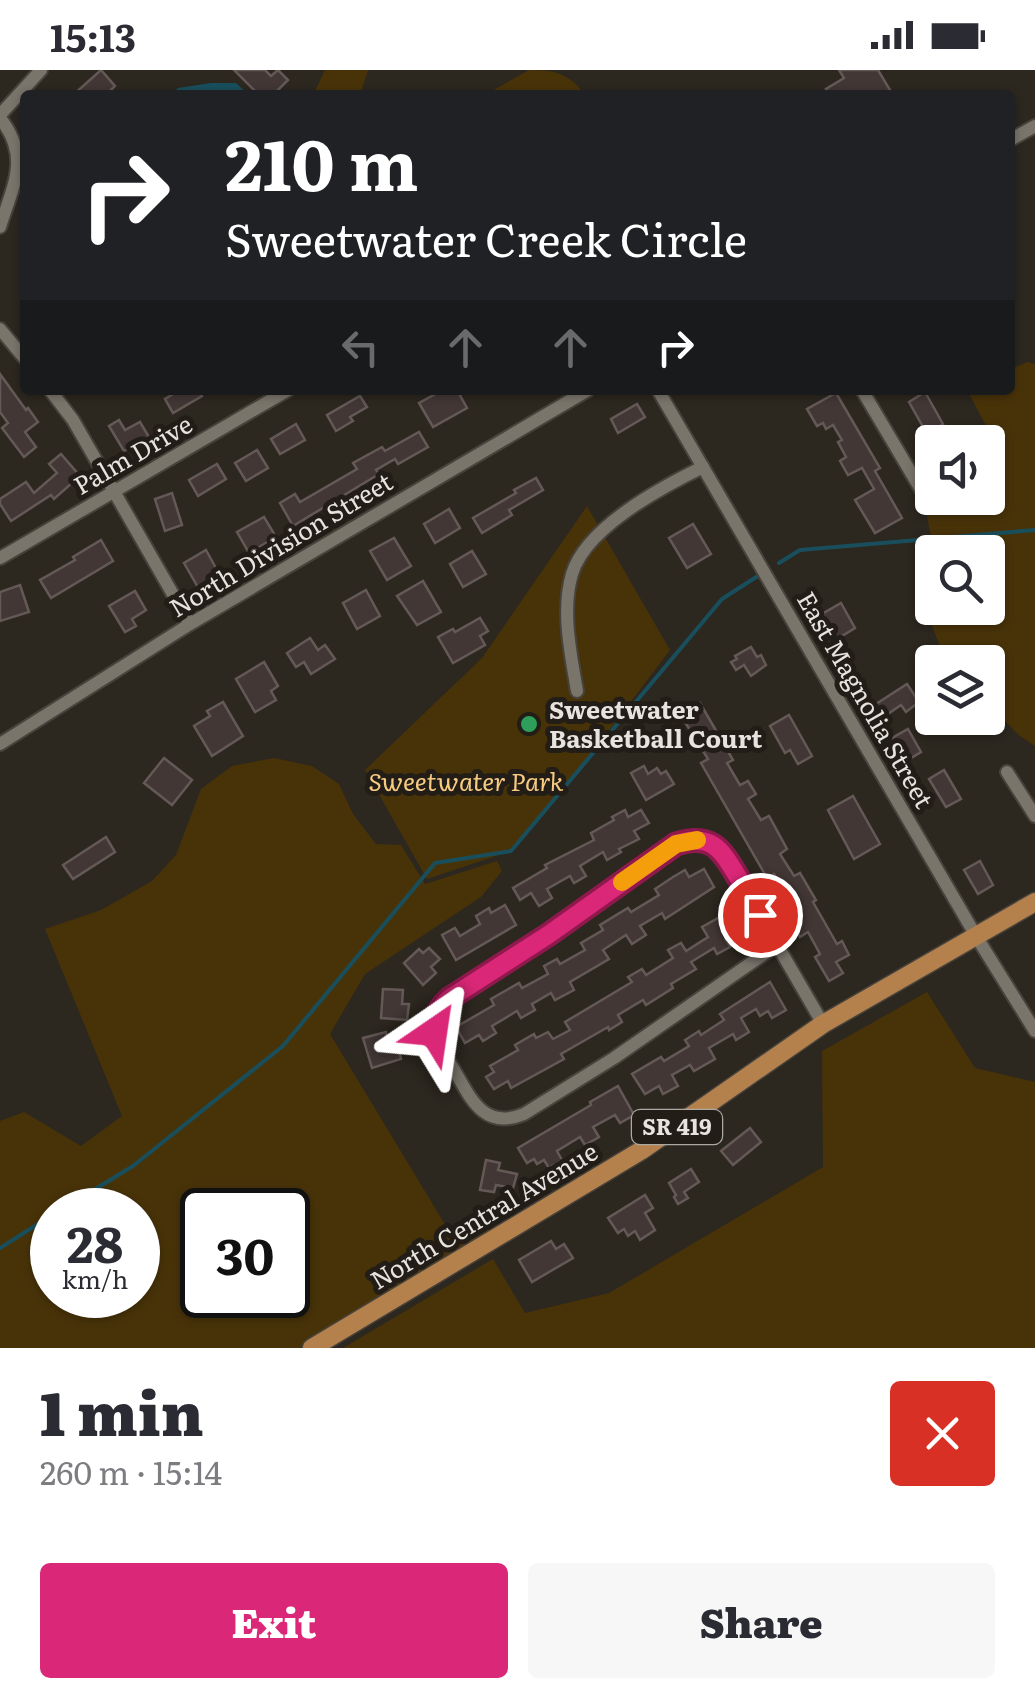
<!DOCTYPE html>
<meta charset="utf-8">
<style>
:root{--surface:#fff;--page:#f7f7f7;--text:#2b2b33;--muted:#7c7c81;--accent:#db2777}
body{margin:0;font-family:Literata,serif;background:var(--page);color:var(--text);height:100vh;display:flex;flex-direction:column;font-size:38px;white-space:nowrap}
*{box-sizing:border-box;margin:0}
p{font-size:32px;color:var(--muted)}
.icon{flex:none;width:55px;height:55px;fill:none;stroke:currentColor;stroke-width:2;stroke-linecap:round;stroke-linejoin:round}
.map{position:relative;height:1278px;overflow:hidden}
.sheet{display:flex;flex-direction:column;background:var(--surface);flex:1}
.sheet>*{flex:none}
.guide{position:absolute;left:20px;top:20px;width:995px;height:305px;border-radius:10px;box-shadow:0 2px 8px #0004;background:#202124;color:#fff;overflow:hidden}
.controls{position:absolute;left:915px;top:355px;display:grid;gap:20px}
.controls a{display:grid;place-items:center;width:90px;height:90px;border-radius:10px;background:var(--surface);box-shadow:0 2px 8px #0004;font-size:50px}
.speed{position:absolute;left:30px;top:1118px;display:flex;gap:20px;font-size:50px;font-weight:700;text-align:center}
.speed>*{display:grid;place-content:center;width:130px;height:130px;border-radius:50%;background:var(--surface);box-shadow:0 2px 8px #0004;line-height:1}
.speed small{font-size:25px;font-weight:400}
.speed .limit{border:5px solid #111;border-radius:15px;background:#fff;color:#111}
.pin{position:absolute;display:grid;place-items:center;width:85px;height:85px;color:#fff;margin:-42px;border:5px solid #fff;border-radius:50%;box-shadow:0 2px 10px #0007}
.me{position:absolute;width:110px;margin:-55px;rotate:32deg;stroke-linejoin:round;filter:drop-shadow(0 0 8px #0008)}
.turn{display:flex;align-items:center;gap:35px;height:210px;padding:0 40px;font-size:45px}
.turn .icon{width:130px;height:130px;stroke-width:2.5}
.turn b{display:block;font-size:70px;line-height:85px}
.lanes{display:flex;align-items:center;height:95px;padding:0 40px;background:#0003;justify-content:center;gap:50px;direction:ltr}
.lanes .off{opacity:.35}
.round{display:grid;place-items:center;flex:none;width:105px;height:105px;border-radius:10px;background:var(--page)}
.head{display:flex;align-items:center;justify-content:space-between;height:170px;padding:0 40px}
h1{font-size:60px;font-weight:800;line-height:75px}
.button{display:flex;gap:20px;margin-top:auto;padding:20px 40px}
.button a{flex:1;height:115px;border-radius:10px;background:var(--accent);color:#fff;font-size:40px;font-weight:800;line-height:115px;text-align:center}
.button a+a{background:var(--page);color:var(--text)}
.status{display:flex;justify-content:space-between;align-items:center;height:70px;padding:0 50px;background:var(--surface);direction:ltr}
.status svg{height:28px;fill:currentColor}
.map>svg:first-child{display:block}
</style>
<div class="status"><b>15:13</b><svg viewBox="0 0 49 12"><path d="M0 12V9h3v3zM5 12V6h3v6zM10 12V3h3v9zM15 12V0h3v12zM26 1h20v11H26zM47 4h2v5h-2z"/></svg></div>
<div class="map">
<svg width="1035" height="1278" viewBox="0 0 1035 1278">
<rect width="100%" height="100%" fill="#2c271f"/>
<g fill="#483309" fill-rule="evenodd">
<polygon points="325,0 368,0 360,25 313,25"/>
<path d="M 529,0 C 554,0 569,3 585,25 L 485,25 Z"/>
<path d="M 1028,292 L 1035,294 L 1035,676 L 1020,666 L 988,635 L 988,592 L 948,592 L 943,584 L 921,528 L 933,478 L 924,430 L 932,425 L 928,418 L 932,416 L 932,428 L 988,428 L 988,391 L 1001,384 L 967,320 L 1010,320 L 1010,299 ZM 988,482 L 988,538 L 932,538 L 932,482 Z"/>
<polygon points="587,436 670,580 580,699 511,781 427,809 365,700 482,588"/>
<path d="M 274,688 L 312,696 L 339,714 L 353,744 L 376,774 L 401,775 L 425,814 L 497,791 L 502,801 L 481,827 L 365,904 L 330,964 L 452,1166 L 481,1146 L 492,1164 L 300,1278 L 0,1278 L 0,1051 L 24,1042 L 81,1076 L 122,1046 L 45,859 L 101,840 L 152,811 L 176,785 L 201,719 L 232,696 ZM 52,1140 L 138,1140 L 138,1225 L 52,1225 ZM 202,1140 L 288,1140 L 288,1225 L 202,1225 Z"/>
<polygon points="927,922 975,998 1035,1012 1035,1278 343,1278 493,1189 525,1243 609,1223 823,1097 822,981"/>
</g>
<polygon fill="#194f5d" points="211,13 236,13 249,25 171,25 178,18"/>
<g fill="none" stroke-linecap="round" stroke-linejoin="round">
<g stroke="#194f5d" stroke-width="4">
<polyline points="779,493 800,480 1035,460"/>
<polyline points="61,1140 133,1096 283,976 435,793 511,781 722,529 761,504"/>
<polyline points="0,1178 52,1145"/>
</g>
</g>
<g fill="#423735" stroke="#645957" stroke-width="2.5">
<polygon points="101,0 115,16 106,25 73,25"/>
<polygon points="234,0 265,0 271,6 278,0 288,10 273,25 259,25"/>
<polygon points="839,0 878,0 893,25 830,25 826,19 844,8"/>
<polygon points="0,304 26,340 28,338 38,352 25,362 36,377 24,387 2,358 8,353 0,342"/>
<polygon points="180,320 198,320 202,326 173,343 165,329"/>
<polygon points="443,320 457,320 467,338 433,357 419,333"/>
<polygon points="925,322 943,354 927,364 909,332"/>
<polygon points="836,323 880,398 875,401 902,448 875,463 855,430 874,419 862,398 848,405 840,391 846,387 838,372 842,370 833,355 826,359 823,353 817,356 807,339"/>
<polygon points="360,326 367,337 350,347 353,351 336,361 327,345"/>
<polygon points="637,334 645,347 618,363 611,349"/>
<polygon points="119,350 125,360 140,352 149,367 124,381 109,356"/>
<polygon points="296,354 305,370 280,384 271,369"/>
<polygon points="419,362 428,377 398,394 395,389 376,400 379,404 293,456 280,433 295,424 300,432 357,399 353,393 382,377 385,381"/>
<polygon points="257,380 268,398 246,411 235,393"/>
<polygon points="61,384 80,406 54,429 51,425 11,451 0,434 0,429 26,412 34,423 57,403 49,394"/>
<polygon points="217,394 226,409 198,426 189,410"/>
<polygon points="536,408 543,420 509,440 512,445 482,463 473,448 516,423 514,420"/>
<polygon points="172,423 182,455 165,461 155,429"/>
<polygon points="449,439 460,458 435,473 424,454"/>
<polygon points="264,447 276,467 249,483 237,462"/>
<polygon points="693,454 711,484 687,498 669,468"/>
<polygon points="394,468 411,496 387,510 370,481"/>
<polygon points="101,470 113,491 51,528 40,510 75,490 73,487"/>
<polygon points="206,480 217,500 212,503 215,509 199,519 184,493"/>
<polygon points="472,481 486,504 463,517 450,494"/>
<polygon points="423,511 441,542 417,555 397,526"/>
<polygon points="20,515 29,542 0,551 0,522"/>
<polygon points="366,520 380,546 357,559 343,533"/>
<polygon points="135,521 146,540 132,549 136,556 125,562 109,536"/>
<polygon points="841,533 855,558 837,569 822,544"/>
<polygon points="480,548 488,561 480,566 485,575 453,593 438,567 453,559 455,562"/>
<polygon points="310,568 318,580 325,575 335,589 311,604 304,592 296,597 287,583"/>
<polygon points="751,577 757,587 761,585 766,595 751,606 744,595 736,600 731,592 737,589 735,586"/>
<polygon points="264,592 278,616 271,621 276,630 255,642 236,609"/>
<polygon points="907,614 919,632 906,642 901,635 885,646 876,634"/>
<polygon points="223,632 243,666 212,686 194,656 210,646 207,641"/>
<polygon points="700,633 733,690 727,693 740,715 748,711 756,724 748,729 761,750 769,746 787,779 780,784 794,806 800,803 816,830 813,832 837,874 842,871 849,885 836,892 843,903 829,911 815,887 820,884 808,862 800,867 781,833 788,829 774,804 767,808 701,693 708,689 680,644"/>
<polygon points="789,645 812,686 798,694 790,680 785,683 770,656"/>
<polygon points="908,659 921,682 906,691 892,668"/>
<polygon points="164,688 192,710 172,735 144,713"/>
<polygon points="644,696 648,704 657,698 661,704 666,701 674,714 646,730 631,703"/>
<polygon points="944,700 961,729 946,737 929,709"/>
<polygon points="853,726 880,774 854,789 828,740"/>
<polygon points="625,740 628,747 641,740 649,753 634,761 639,769 619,779 621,782 607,790 603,782 580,796 586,806 574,813 570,806 547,819 552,828 539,836 531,823 520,830 513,818 547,798 545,795 594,770 591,763 614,750 612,747"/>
<polygon points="106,767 115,782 73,809 63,795"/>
<polygon points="980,791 993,815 978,824 964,800"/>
<polygon points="704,799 714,817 665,849 662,843 640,856 646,865 632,874 626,865 603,880 609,889 570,912 574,920 555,930 551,923 532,934 535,940 521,948 517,941 492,956 496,963 483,971 479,965 465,973 456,957 494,935 491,929 519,913 522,918 548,904 544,896 557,889 560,894 585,880 581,873 603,860 600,855 628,838 631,842 659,825 655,819 673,807 685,800 689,807"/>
<polygon points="505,835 516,855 456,890 442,865 455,858 460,866 480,854 476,846 489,838 491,843"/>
<polygon points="729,842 740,861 726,870 730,877 717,884 714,878 691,892 696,899 671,914 673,918 646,935 643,930 618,945 622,952 609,960 608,957 561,984 564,989 511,1018 508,1011 494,1019 486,1007 494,1002 490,996 518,980 515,975 534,964 536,968 548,962 553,969 570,960 565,952 632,912 628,907 642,899 646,905 673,888 668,880 681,873 686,881 708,867 702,857"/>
<polygon points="429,878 440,889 431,897 436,903 423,915 404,893 419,879 423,883"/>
<polygon points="770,912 786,940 772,948 768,941 760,946 756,939 741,948 749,962 736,970 733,964 709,978 715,989 694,1001 690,995 672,1005 678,1016 663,1024 659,1016 645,1024 632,1004 661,987 664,991 689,976 685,970 699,961 701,965 724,950 720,944"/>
<polygon points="383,919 403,920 402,934 409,934 407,950 381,948"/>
<polygon points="386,962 390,978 398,976 401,989 372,998 363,968"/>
<polygon points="618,1016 634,1045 620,1053 615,1045 593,1057 599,1067 585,1075 580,1067 557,1081 562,1090 549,1098 544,1090 537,1094 534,1089 527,1093 518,1078 591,1035 590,1032"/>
<polygon points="750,1058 761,1072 733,1095 721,1081"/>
<polygon points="486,1090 500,1093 498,1100 517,1104 513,1118 496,1115 494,1122 480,1120"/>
<polygon points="691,1099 699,1112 684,1122 688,1128 678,1134 674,1127 676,1125 669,1113"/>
<polygon points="645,1125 653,1138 645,1143 655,1160 640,1170 635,1161 628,1166 624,1159 618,1163 608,1148"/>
<polygon points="551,1171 556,1179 564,1174 573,1188 532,1212 519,1190"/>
</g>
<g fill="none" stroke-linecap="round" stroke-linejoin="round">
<defs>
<g id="minor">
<polyline points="0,45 41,0"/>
<path d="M 0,48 C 31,87 13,115 0,157"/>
<polyline points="1010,70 1035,56"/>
<polyline points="0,259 25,289"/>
<polyline points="50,320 73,350 190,554"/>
<polyline points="658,320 976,866 1035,961"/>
<polyline points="862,320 923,423"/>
<polyline points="0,488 288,320"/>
<path d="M 577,621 C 571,585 561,541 572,504 C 586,457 662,417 703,397"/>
<polyline points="0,674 190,554 588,320"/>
<polyline points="1007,702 1035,746"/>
<path d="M 777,875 L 614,988 L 524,1044 C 483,1061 470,1027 453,998 C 447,988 436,975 434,963 C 432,947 440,938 450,928 C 483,907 517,887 549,865 C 578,845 661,773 691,770 C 706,769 715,776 725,785 L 823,954"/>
</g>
<polyline id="major" points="312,1278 642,1080 823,954 1035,832"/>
</defs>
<use href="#minor" stroke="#47433c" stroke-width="16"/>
<use href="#major" stroke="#47433c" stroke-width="21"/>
<use href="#minor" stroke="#7a756b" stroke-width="12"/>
<use href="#major" stroke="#b4804c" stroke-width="18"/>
</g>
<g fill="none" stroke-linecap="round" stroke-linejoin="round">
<defs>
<path id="route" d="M 434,962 C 435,946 438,939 450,928 L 548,865 L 676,774 C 713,762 722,781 739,809 C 746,821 753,833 760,845"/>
</defs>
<use href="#route" stroke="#8e194d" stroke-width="25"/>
<use href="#route" stroke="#db2777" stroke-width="18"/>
<polyline stroke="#f59e0b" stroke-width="18" points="622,812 676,774 697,770"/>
</g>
<circle fill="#2e9e5b" stroke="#221d16" stroke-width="4" cx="529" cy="654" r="10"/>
<g text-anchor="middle" stroke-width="10" stroke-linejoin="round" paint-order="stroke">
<rect fill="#221d16" stroke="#aca8a2" stroke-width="2.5" x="632" y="1040" width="90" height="34" rx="8"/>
<g font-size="22" font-weight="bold" fill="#e7e3de">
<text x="677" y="1065">SR 419</text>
</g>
<g font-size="25" fill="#e7e3de" stroke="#221d16">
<text transform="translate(133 385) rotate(-30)" y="9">Palm Drive</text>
<text transform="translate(281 475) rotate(-31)" y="9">North Division Street</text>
<text transform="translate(865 630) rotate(60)" y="9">East Magnolia Street</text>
<text transform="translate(484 1146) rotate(-31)" y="9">North Central Avenue</text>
</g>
<g font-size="25" font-weight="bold" fill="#e7e3de" stroke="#221d16" text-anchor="start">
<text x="549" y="649">Sweetwater<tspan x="549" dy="29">Basketball Court</tspan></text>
</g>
<g font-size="25" font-style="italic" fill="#f7cc82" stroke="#221d16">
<text x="466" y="721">Sweetwater Park</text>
</g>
</g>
</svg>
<div class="controls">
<a><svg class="icon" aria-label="sound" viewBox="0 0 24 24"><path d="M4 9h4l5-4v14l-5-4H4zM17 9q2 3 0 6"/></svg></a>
<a><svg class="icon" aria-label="search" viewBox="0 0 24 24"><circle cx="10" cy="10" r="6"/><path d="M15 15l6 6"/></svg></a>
<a><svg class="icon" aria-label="layers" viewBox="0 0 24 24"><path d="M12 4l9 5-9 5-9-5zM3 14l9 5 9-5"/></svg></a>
</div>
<div class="speed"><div>28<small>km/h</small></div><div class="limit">30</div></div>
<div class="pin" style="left:760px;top:845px;background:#d93025"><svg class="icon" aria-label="arrive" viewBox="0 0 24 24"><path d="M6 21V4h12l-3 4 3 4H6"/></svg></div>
<svg class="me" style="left:434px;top:962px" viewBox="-20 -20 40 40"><path d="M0-17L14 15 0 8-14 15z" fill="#db2777" stroke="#fff" stroke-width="4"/></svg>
<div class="guide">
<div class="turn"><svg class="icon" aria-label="right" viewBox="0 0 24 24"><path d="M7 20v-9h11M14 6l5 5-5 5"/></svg><div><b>210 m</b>Sweetwater Creek Circle</div></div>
<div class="lanes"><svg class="icon off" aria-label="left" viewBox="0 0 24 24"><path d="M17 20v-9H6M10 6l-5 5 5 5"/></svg><svg class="icon off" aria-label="ahead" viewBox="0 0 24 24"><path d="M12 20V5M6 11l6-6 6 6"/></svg><svg class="icon off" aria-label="ahead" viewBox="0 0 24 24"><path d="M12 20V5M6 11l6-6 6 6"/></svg><svg class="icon" aria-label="right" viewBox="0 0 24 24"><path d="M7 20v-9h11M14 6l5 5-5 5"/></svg></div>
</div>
</div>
<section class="sheet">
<div class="head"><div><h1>1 min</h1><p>260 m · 15:14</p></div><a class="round" style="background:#d93025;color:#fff"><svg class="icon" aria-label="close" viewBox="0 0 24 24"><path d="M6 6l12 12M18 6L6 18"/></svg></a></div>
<div class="button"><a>Exit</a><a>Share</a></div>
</section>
